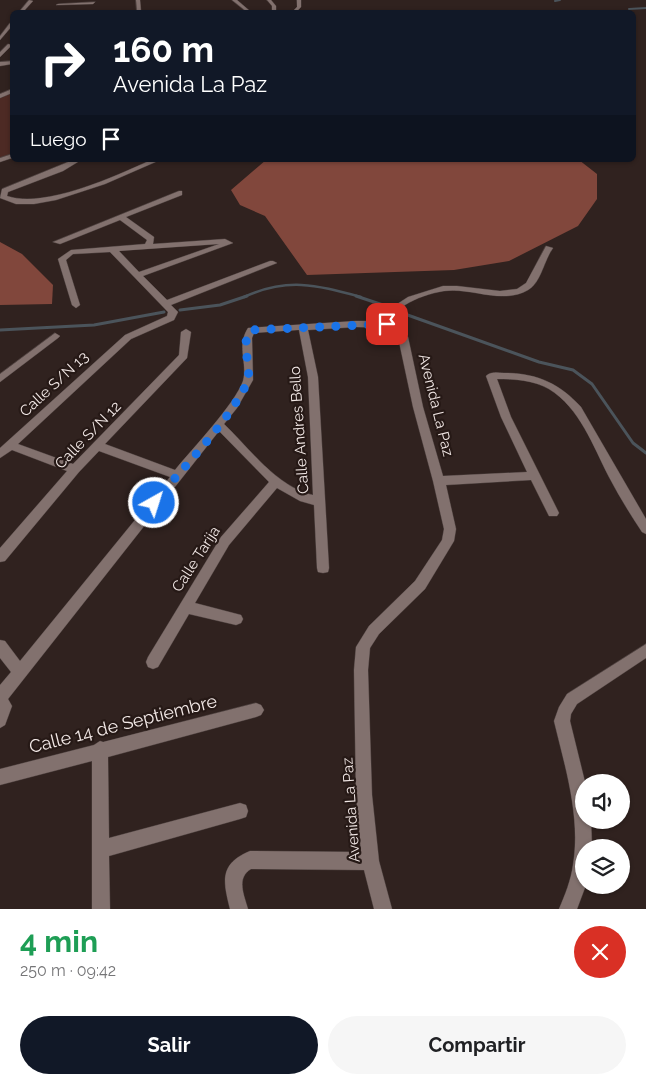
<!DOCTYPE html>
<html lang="es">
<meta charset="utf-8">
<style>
:root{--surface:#fff;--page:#f6f6f6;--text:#202124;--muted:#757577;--accent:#111827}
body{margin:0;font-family:Raleway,sans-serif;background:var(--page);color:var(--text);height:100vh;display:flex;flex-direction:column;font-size:19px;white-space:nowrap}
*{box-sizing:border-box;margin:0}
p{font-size:16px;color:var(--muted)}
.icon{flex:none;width:28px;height:28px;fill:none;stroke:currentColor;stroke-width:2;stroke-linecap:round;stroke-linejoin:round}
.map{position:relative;height:909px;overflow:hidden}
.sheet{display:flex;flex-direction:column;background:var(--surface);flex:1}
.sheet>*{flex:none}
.top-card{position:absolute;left:10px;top:10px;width:626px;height:152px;border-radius:8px;box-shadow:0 1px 4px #0004;background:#111827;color:#fff;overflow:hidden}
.tools{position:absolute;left:575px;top:774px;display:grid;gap:10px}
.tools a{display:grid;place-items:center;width:55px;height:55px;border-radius:50%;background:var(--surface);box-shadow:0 1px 4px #0004;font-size:25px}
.pin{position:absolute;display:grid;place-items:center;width:42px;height:42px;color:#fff;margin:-21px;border-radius:10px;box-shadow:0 2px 8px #0006}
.me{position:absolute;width:55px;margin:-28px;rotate:39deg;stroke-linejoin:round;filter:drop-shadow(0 0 4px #0008)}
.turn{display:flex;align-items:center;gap:18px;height:105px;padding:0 20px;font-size:22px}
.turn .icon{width:65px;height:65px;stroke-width:2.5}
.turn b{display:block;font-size:35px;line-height:42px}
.then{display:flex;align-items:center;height:48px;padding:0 20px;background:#0003;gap:10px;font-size:19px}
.round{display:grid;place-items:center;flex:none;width:52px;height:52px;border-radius:26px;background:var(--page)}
.summary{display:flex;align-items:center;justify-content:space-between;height:85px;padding:0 20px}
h1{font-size:30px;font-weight:700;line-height:38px;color:#1e9e55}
.button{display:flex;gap:10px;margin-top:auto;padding:10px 20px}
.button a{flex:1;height:58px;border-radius:30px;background:var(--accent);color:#fff;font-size:20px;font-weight:700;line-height:58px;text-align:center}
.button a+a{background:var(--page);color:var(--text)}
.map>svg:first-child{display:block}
</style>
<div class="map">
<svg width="646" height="909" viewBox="0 0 646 909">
<rect width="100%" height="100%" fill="#30221f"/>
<polygon fill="#4d2a24" points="12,92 12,154 0,158 0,97"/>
<g fill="#81473c">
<polygon points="266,160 579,160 597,174 597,199 578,226 509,261 454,270 307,275 265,216 240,205 231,190"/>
<polygon points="0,242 22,254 53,285 52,304 0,305"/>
</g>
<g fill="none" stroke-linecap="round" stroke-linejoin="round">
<g stroke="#4b545b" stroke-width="2">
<polyline points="555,1 560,0"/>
<polyline points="629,9 646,8"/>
</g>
<path stroke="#4b545b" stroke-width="2.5" d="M 244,297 C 288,277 316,285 361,297"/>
<g stroke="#4b545b" stroke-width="3">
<polyline points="356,296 389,307"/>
<polyline points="180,310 220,305 247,296"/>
<polyline points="402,313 539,362 573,370 592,384 633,443 646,453"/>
<polyline points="0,330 94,325 164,312"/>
</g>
<defs>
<g id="minor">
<polygon points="29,0 33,1 23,12 19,12"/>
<polygon points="136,0 140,0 141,12 137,12"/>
<polygon points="232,0 237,0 251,12 247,12"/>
<polygon points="267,0 271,0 276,6 276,12 272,12 272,6"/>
<polygon points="297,0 301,0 301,7 296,12 292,12 297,7"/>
<polygon points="95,2 93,4 56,5 58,4"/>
<polygon points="10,23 12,23 12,26 0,40 0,36"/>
<polygon points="8,44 12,45 0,57 0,52"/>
<polygon points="12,61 12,64 0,66 0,62"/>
<polygon points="12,89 12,93 0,98 0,94"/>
<polygon points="12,154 12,158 0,162 0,158"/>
<path d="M 73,160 L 81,160 L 63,171 L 8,192 L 7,196 C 44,209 116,176 151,160 L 160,160 L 105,184 L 56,200 L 34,204 L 16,204 L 0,198 L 2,189 Z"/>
<path d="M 179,191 L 182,191 L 182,195 L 126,217 L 154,237 L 153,244 L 225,239 L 233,243 L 143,276 L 167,300 L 270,261 L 273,261 L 277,263 L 171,305 L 178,312 L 174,320 L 131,339 L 18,444 L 73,464 L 179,355 L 181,332 L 186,329 L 191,332 L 187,358 L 105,444 L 175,470 C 192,449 235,404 243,381 C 248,363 236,347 248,328 L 356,321 L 387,321 L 398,324 L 408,337 L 423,407 L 443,476 L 527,472 L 501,417 L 486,376 C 491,371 498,373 504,373 C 536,373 559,383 581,407 L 646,519 L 646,534 L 642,532 C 630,514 619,496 609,477 C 593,446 580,408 549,389 C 533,380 515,379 497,379 L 511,417 L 559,513 L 557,516 L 549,516 L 531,480 L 446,485 L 456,529 L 454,541 L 425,589 L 379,634 L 370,648 L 368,670 L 372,795 L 379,861 L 392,909 L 374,909 L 364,870 L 251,869 C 236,878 244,895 248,909 L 230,909 C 223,881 219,864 250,851 L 361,852 L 356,795 L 354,670 L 356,647 L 369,626 L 415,581 L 442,540 L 444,529 L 433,481 L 413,407 L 398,337 L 392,328 L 356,327 L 308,330 L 318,377 L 329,568 L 328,572 L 323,573 L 318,572 L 317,568 L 314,505 L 300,501 L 277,488 L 229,545 L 195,603 L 241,615 L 243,619 L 241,623 L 236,625 L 189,614 L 158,667 L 153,669 L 148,667 L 146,662 L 148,657 L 221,537 L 269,482 L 219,431 L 8,699 L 12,706 L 5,725 L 0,728 L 0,685 L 11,672 L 0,658 L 0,640 L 5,641 L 20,661 L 170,477 L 99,451 L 79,472 L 5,561 L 0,562 L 0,548 L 67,471 L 12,450 L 0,458 L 0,448 L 125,335 L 167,316 L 168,312 L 110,252 L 73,254 L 66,260 L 80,305 L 76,308 L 72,305 L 58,259 L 71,250 L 145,244 L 147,240 L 120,220 L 60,244 L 53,242 ZM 219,244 L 139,272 L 119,251 ZM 299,330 L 308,377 L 313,495 C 277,487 250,449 224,424 L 237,408 L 253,380 L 252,338 L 254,333 Z"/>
<path d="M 546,246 L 553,248 C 544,260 541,283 528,290 C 502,305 471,287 444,291 C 431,293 416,298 405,305 C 393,314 387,320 371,321 L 366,318 L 368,316 L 382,314 L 408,297 L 443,286 L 457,286 L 500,291 L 517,289 L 526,283 Z"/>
<polygon points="55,333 60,336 58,338 0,382 0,374"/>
<path d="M 646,644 L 646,658 L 577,704 L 571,714 L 570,721 L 585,782 L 584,820 L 591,820 L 592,847 L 584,848 L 584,885 L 586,885 L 577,909 L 559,909 C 565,895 571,880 573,865 C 581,817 565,767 554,721 L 559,707 L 567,694 Z"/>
<polygon points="256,703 261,705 264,710 261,715 256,717 108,757 109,838 240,803 246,805 248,811 246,817 240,819 109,856 110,909 92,909 92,761 0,785 0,769 94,745 100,741 103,742"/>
</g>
</defs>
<use href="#minor" stroke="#4c403e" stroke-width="1"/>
<use href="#minor" fill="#82716e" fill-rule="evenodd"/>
</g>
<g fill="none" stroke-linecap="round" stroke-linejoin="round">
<path stroke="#1a73e8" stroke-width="9" stroke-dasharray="0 16.2" d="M 154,503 C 183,467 227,424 247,383 C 253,368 239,342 251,330 L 387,324"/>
</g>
<g text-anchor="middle" stroke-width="4.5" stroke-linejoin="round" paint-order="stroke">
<g font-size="15" fill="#f2e8e6" stroke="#261916">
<text transform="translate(54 384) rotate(-43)" y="5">Calle S/N 13</text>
<text transform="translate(436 405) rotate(76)" y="5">Avenida La Paz</text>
<text transform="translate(299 430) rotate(-94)" y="5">Calle Andres Bello</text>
<text transform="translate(88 435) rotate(-46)" y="5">Calle S/N 12</text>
<text transform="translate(196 559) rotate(-57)" y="5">Calle Tarija</text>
<text transform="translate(351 810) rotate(-94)" y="5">Avenida La Paz</text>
</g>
<g font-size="18" fill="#f2e8e6" stroke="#261916">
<text transform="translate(123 724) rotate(-14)" y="6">Calle 14 de Septiembre</text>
</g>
</g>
</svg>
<div class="tools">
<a><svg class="icon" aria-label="sound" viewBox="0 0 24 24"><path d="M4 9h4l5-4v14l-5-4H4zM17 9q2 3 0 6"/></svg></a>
<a><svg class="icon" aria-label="layers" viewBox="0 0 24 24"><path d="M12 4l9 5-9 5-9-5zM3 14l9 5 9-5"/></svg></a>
</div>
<div class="pin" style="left:387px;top:324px;background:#d93025"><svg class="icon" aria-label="arrive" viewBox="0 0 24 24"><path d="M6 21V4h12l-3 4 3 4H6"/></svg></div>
<svg class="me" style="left:154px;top:503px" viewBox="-20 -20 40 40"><circle r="17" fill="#1a73e8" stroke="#fff" stroke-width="3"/><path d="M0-11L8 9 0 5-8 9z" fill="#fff"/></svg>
<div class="top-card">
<div class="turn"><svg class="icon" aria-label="right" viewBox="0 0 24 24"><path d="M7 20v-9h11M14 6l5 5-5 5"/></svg><div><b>160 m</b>Avenida La Paz</div></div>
<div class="then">Luego<svg class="icon" aria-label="arrive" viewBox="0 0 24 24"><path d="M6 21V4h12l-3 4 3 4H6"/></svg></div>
</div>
</div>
<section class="sheet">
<div class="summary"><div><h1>4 min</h1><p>250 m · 09:42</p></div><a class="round" style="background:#d93025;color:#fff"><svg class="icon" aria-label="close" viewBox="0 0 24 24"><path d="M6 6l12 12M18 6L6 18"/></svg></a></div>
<div class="button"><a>Salir</a><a>Compartir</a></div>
</section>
